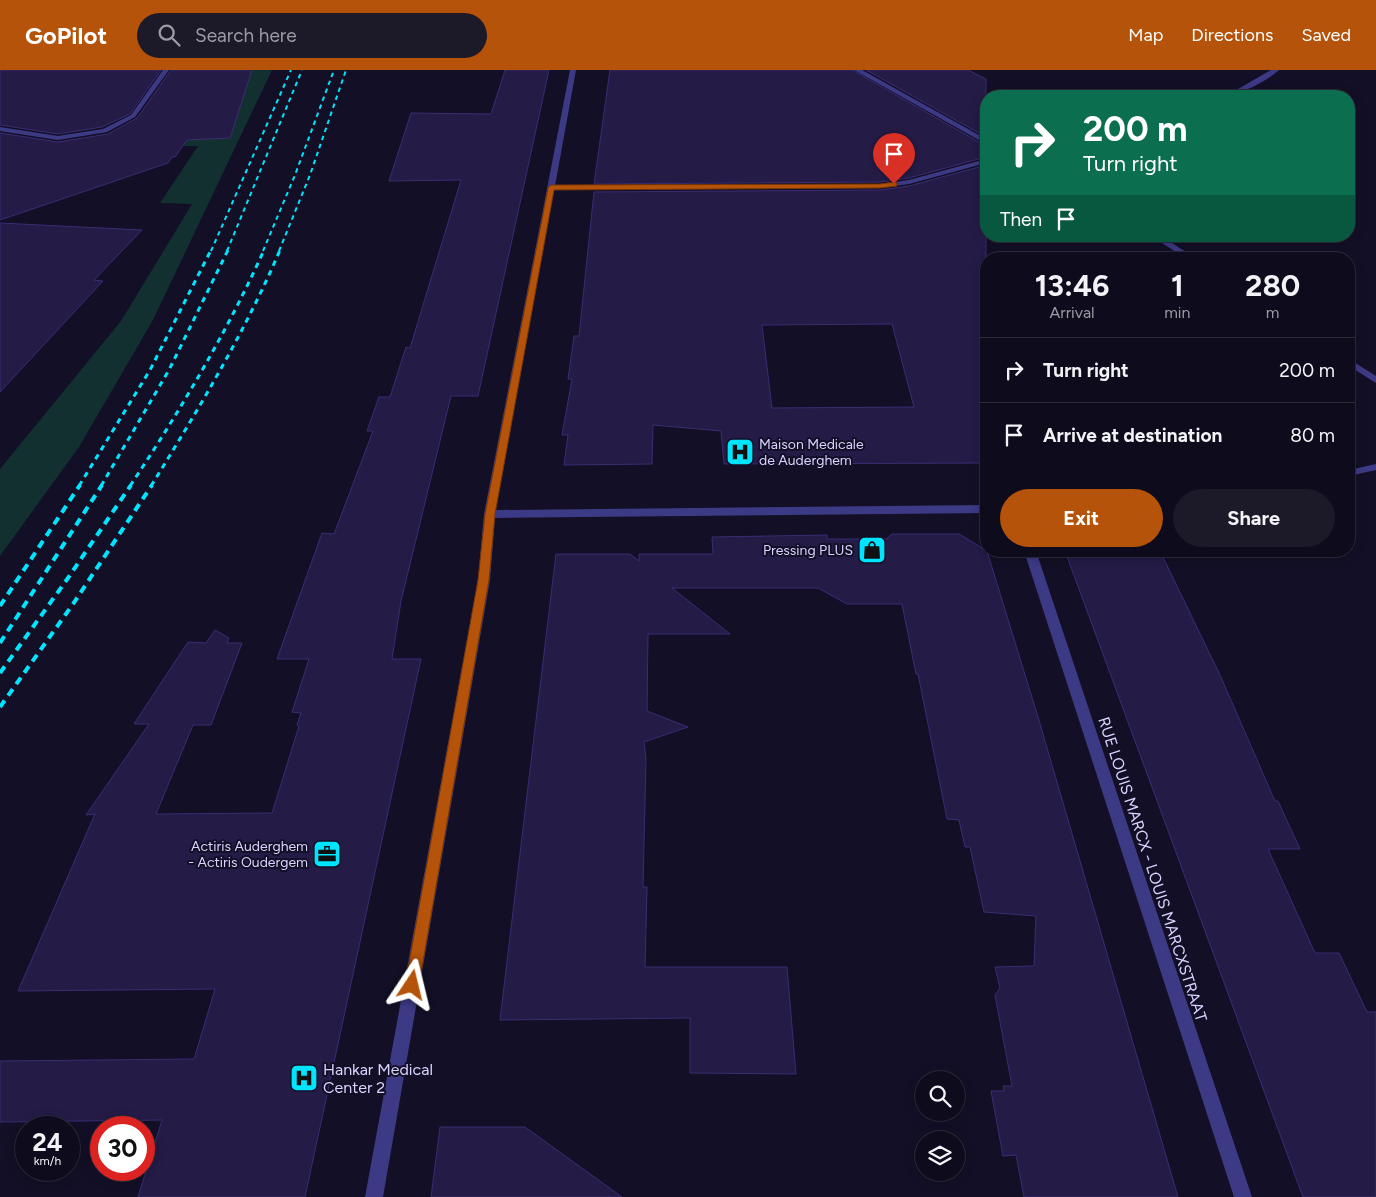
<!DOCTYPE html>
<style>
:root{--surface:#0e0b1c;--page:#1c1929;--text:#f1f3f6;--muted:#9b9ba3;--line:#2e2b3b;--accent:#b45309}
body{margin:0;font-family:Figtree,sans-serif;background:var(--page);color:var(--text);height:100vh;display:flex;flex-direction:column;font-size:19px;white-space:nowrap}
*{box-sizing:border-box;margin:0}
p{font-size:16px;color:var(--muted)}
.icon{flex:none;width:28px;height:28px;fill:none;stroke:currentColor;stroke-width:2;stroke-linecap:round;stroke-linejoin:round}
.map{position:relative;flex:1;overflow:hidden}
.sheet{position:absolute;left:980px;top:182px;width:375px;height:305px;display:flex;flex-direction:column;background:var(--surface);border-radius:20px;box-shadow:0 2px 12px #0003,0 0 0 1px var(--line)}
.sheet>*{flex:none}
.guide{position:absolute;left:980px;top:20px;width:375px;height:152px;border-radius:20px;box-shadow:0 2px 12px #0003,0 0 0 1px var(--line);background:#0b6e4f;color:#fff;overflow:hidden}
.buttons{position:absolute;left:915px;top:1001px;display:grid;gap:10px}
.buttons a{display:grid;place-items:center;width:50px;height:50px;border-radius:50%;background:var(--surface);box-shadow:0 2px 12px #0003,0 0 0 1px var(--line);font-size:25px}
.speed{position:absolute;left:15px;top:1046px;display:flex;gap:10px;font-size:25px;font-weight:700;text-align:center}
.speed>*{display:grid;place-content:center;width:65px;height:65px;border-radius:50%;background:var(--surface);box-shadow:0 2px 12px #0003,0 0 0 1px var(--line);line-height:1}
.speed small{font-size:12px;font-weight:400}
.speed .limit{border:8px solid #d22;background:#fff;color:#111}
.pin{position:absolute;display:grid;place-items:center;width:42px;height:42px;color:#fff;margin:-51px -21px;border-radius:50% 50% 50% 0;rotate:-45deg;box-shadow:0 0 5px #0007}
.pin .icon{rotate:45deg}
.me{position:absolute;width:55px;margin:-28px;rotate:10deg;stroke-linejoin:round;filter:drop-shadow(0 0 4px #0008)}
.turn{display:flex;align-items:center;gap:18px;height:105px;padding:0 20px;font-size:22px}
.turn .icon{width:65px;height:65px;stroke-width:2.5}
.turn b{display:block;font-size:35px;line-height:42px}
.then{display:flex;align-items:center;height:48px;padding:0 20px;background:#0003;gap:10px;font-size:19px}
.eta{display:flex;justify-content:space-evenly;align-items:center;height:85px;text-align:center}
.eta b{font-size:30px;font-weight:700;line-height:35px}
.primary-button{display:flex;gap:10px;margin-top:auto;padding:10px 20px}
.primary-button a{flex:1;height:58px;border-radius:30px;background:var(--accent);color:#fff;font-size:20px;font-weight:700;line-height:58px;text-align:center}
.primary-button a+a{background:var(--page);color:var(--text)}
ul{padding:0;list-style:none}
li{display:flex;align-items:center;gap:15px;height:65px;padding:0 20px;border-top:1px solid var(--line)}
li div{flex:1}
li b{display:block;font-size:19px}
li em{font-style:normal}
header{display:flex;align-items:center;gap:30px;box-sizing:border-box;height:70px;padding:0 25px;background:var(--accent);color:#fff}
header strong{font-size:24px}
nav{display:flex;gap:28px;margin-inline-start:auto;font-size:18px}
.search{width:350px;height:45px;background:var(--page);display:flex;align-items:center;gap:12px;box-sizing:border-box;padding:0 18px;border-radius:28px;color:var(--muted);font-size:19px}
.map>svg:first-child{display:block}
</style>
<header>
<strong>GoPilot</strong>
<div class="search"><svg class="icon" aria-label="search" viewBox="0 0 24 24"><circle cx="10" cy="10" r="6"/><path d="M15 15l6 6"/></svg>Search here</div>
<nav><a>Map</a><a>Directions</a><a>Saved</a></nav>
</header>
<div class="map">
<svg width="1376" height="1127" viewBox="0 0 1376 1127">
<rect width="100%" height="100%" fill="#130f26"/>
<polygon fill="#12302f" points="217,0 272,0 153,250 79,377 0,486 0,399 121,251 192,134 160,133 198,76 166,76"/>
<g fill="#241b47" stroke="#3b2d73" fill-rule="evenodd">
<polygon points="0,0 161,0 130,44 102,57 58,64 0,55"/>
<polygon points="171,0 252,0 230,68 187,70 175,87 172,87 168,93 0,150 0,63 58,72 108,64 137,48"/>
<polygon points="505,0 549,0 478,326 451,326 401,531 392,589 421,589 305,1127 138,1127 162,1050 0,1052 0,991 194,989 215,919 18,921 95,744 86,745 149,654 134,654 188,572 206,573 215,560 229,568 227,573 242,573 211,655 193,655 156,744 272,743 299,656 297,655 301,643 292,642 309,589 277,589 322,463 334,464 373,361 367,361 379,327 390,327 406,277 410,278 461,110 389,111 411,43 491,44"/>
<polygon points="610,0 852,0 986,76 986,87 909,108 880,112 594,114"/>
<polygon points="866,0 968,0 986,9 986,67"/>
<path d="M 986,95 L 986,393 L 724,394 L 721,361 L 653,355 L 652,394 L 564,395 L 568,365 L 562,365 L 572,309 L 568,309 L 574,266 L 579,266 L 594,122 L 880,120 L 909,116 ZM 892,254 L 914,337 L 772,338 L 762,255 Z"/>
<polygon points="0,153 142,160 94,210 103,211 0,322"/>
<polygon points="892,464 959,464 987,481 1038,647 1178,1127 1024,1127 1016,1085 1003,1086 991,1021 1004,1021 1003,1016 1012,1016 995,925 1000,918 995,897 1034,896 1036,846 984,842 970,777 965,777 959,750 947,749 918,604 916,604 902,534 847,534 818,518 672,518 730,564 648,564 647,641 688,657 644,672 646,689 643,817 647,817 645,897 787,897 796,1004 690,1003 690,948 500,950 556,484 630,484 639,491 639,484 713,484 712,467 827,465 827,469 886,469"/>
<polygon points="1065,481 1160,481 1220,605 1275,731 1278,731 1300,779 1268,779 1315,883 1339,883 1367,942 1376,942 1376,1127 1303,1127"/>
<polygon points="440,1057 525,1057 622,1127 431,1127"/>
</g>
<g fill="none" stroke-linecap="round" stroke-linejoin="round">
<polygon fill="#3d3a85" fill-rule="evenodd" points="1240,18 1270,24 1273,26 1261,26 1238,21 1238,19"/>
<g fill="#3d3a85" fill-rule="evenodd">
<polygon points="163,0 169,0 135,47 107,62 58,70 0,61 0,57 58,66 103,59 131,45"/>
<polygon points="570,0 576,0 555,116 880,114 909,110 986,89 986,93 909,114 880,118 554,120 496,440 986,435 986,443 495,448 490,510 383,1127 365,1127 478,510 484,444"/>
<polygon points="854,0 862,0 986,69 986,74"/>
<path d="M 1271,0 L 1279,0 C 1264,13 1237,27 1217,26 L 1238,19 Z"/>
<polygon points="1151,166 1161,166 1197,189 1187,189"/>
<polygon points="1349,289 1376,306 1376,313 1349,296"/>
<polygon points="1376,394 1376,400 1349,406 1349,400"/>
<polygon points="1024,481 1036,481 1252,1127 1234,1127"/>
</g>
<g stroke="#00e5ff" stroke-width="2" stroke-dasharray="4.5 4" stroke-linecap="butt">
<polyline points="211,181 291,0"/>
<polyline points="227,181 302,0"/>
<polyline points="263,181 295,105 334,0"/>
<polyline points="279,181 310,105 346,0"/>
</g>
<g stroke="#00e5ff" stroke-width="3" stroke-dasharray="5.5 5" stroke-linecap="butt">
<polyline points="79,416 150,300 211,180"/>
<polyline points="101,416 169,300 228,180"/>
<path d="M 130,416 C 180,341 227,262 264,180"/>
<path d="M 151,416 C 198,340 245,262 280,180"/>
</g>
<g stroke="#00e5ff" stroke-width="4" stroke-dasharray="8 6" stroke-linecap="butt">
<polyline points="0,536 80,415"/>
<polyline points="0,573 102,415"/>
<polyline points="0,603 68,508 131,415"/>
<polyline points="0,637 73,534 152,415"/>
</g>
</g>
<polygon fill="#b45309" stroke="#753606" points="894,112 897,113 897,116 880,118 554,120 495,444 489,510 419,915 417,920 412,922 407,920 405,915 478,510 485,444 548,118 551,115 880,114"/>
<defs>
<symbol id="hospital-square" viewBox="-11 -11 22 22"><rect x="-9" y="-9" width="18" height="18" rx="4" fill="#00e5ff" stroke="#130f26"/><path d="M-5-5h3v3.5h4V-5h3V5h-3V1.5h-4V5h-3Z" fill="#111"/></symbol>
<symbol id="shop-square" viewBox="-11 -11 22 22"><rect x="-9" y="-9" width="18" height="18" rx="4" fill="#00e5ff" stroke="#130f26"/><path d="M-5-2.5h2.3a2.7 3.5 0 0 1 5.4 0H5L5.5 6h-11ZM-1.5-2.5h3a1.5 2.3 0 0 0-3 0Z" fill="#111"/></symbol>
<symbol id="office-square" viewBox="-11 -11 22 22"><rect x="-9" y="-9" width="18" height="18" rx="4" fill="#00e5ff" stroke="#130f26"/><path d="M-6-3h4V-5.5h4V-3h4V5H-6ZM-1-4.5V-3h2v-1.5ZM-6 0V1H6V0Z" fill="#111"/></symbol>
</defs>
<g fill-rule="evenodd">
<use href="#hospital-square" x="724" y="366" width="32" height="32"/>
<use href="#shop-square" x="856" y="464" width="32" height="32"/>
<use href="#office-square" x="311" y="768" width="32" height="32"/>
<use href="#hospital-square" x="288" y="992" width="32" height="32"/>
</g>
<g text-anchor="middle" stroke-width="4" stroke-linejoin="round" paint-order="stroke">
<g font-size="14" fill="#d9d4ff" stroke="#130f26" text-anchor="end">
<text x="759" y="379" text-anchor="start">Maison Medicale<tspan x="759" dy="16">de Auderghem</tspan></text>
<text x="853" y="485">Pressing PLUS</text>
<text x="308" y="781">Actiris Auderghem<tspan x="308" dy="16">- Actiris Oudergem</tspan></text>
</g>
<g font-size="16" fill="#d9d4ff" stroke="#130f26">
<text transform="translate(1153 799) rotate(72)" y="6">RUE LOUIS MARCX - LOUIS MARCXSTRAAT</text>
</g>
<g font-size="16" fill="#d9d4ff" stroke="#130f26" text-anchor="start">
<text x="323" y="1005">Hankar Medical<tspan x="323" dy="18">Center 2</tspan></text>
</g>
</g>
</svg>
<div class="buttons">
<a><svg class="icon" aria-label="search" viewBox="0 0 24 24"><circle cx="10" cy="10" r="6"/><path d="M15 15l6 6"/></svg></a>
<a><svg class="icon" aria-label="layers" viewBox="0 0 24 24"><path d="M12 4l9 5-9 5-9-5zM3 14l9 5 9-5"/></svg></a>
</div>
<div class="speed"><div>24<small>km/h</small></div><div class="limit">30</div></div>
<div class="pin" style="left:894px;top:114px;background:#d93025"><svg class="icon" aria-label="arrive" viewBox="0 0 24 24"><path d="M6 21V4h12l-3 4 3 4H6"/></svg></div>
<svg class="me" style="left:412px;top:915px" viewBox="-20 -20 40 40"><path d="M0-17L14 15 0 8-14 15z" fill="#b45309" stroke="#fff" stroke-width="4"/></svg>
<div class="guide">
<div class="turn"><svg class="icon" aria-label="right" viewBox="0 0 24 24"><path d="M7 20v-9h11M14 6l5 5-5 5"/></svg><div><b>200 m</b>Turn right</div></div>
<div class="then">Then<svg class="icon" aria-label="arrive" viewBox="0 0 24 24"><path d="M6 21V4h12l-3 4 3 4H6"/></svg></div>
</div>
<section class="sheet">
<div class="eta">
<div><b>13:46</b><p>Arrival</p></div>
<div><b>1</b><p>min</p></div>
<div><b>280</b><p>m</p></div>
</div>
<ul>
<li><svg class="icon" aria-label="right" viewBox="0 0 24 24"><path d="M7 20v-9h11M14 6l5 5-5 5"/></svg><div><b>Turn right</b></div><em>200 m</em></li>
<li><svg class="icon" aria-label="arrive" viewBox="0 0 24 24"><path d="M6 21V4h12l-3 4 3 4H6"/></svg><div><b>Arrive at destination</b></div><em>80 m</em></li>
</ul>
<div class="primary-button"><a>Exit</a><a>Share</a></div>
</section>
</div>
